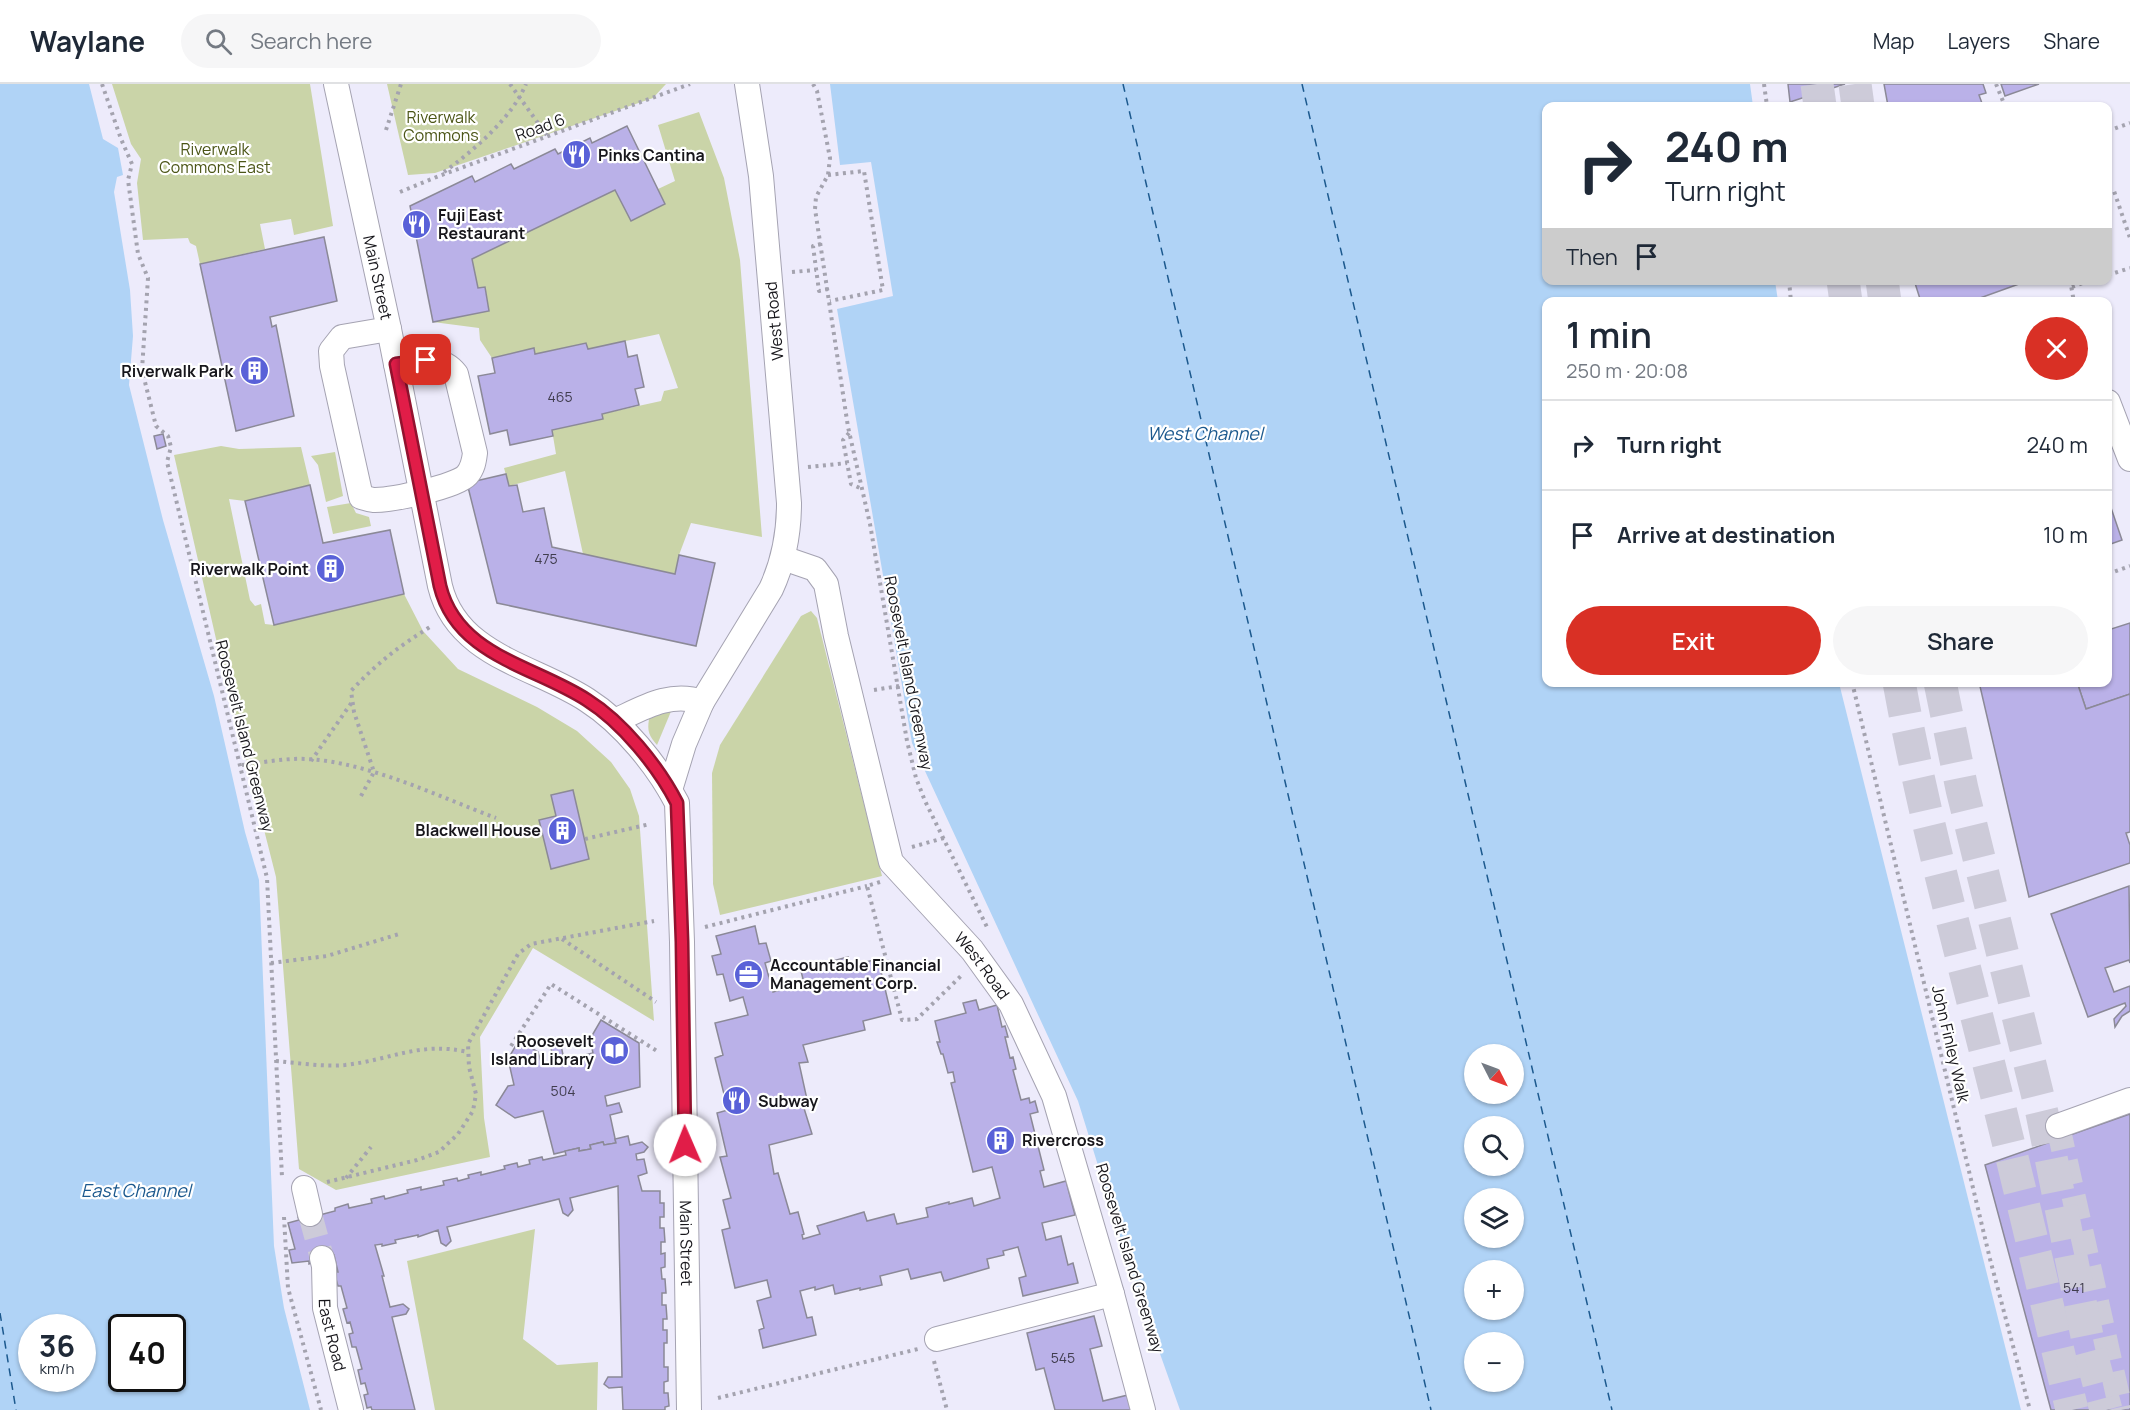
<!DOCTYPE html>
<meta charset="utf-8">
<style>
:root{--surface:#fff;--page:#f6f6f7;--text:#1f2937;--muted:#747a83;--line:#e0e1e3;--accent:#d93025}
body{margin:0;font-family:Manrope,sans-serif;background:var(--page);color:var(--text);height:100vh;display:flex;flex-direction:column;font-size:22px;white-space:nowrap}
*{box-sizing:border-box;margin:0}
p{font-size:20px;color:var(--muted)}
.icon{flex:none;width:33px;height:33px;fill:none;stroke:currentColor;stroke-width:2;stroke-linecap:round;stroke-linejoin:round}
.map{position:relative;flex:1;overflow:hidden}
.drawer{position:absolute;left:1542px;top:213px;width:570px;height:390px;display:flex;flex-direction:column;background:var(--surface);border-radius:12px;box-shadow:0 2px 4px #0004}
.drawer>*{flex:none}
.hud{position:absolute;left:1542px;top:18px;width:570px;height:183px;border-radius:12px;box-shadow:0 2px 4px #0004;background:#fff;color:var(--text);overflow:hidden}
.needle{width:39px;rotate:132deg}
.fabs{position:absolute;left:1464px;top:960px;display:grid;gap:12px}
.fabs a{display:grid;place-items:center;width:60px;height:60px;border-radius:50%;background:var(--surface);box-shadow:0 2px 4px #0004;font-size:30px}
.speed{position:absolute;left:18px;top:1230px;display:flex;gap:12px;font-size:30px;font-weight:700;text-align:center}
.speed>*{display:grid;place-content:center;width:78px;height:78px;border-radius:50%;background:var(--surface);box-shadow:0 2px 4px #0004;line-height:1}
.speed small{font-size:15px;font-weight:400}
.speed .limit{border:3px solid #111;border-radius:9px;background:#fff;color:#111}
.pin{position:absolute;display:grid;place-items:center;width:51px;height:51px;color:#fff;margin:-26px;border-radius:12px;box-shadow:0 3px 9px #0006}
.me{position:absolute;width:66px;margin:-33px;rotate:359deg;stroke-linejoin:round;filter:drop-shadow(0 0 4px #0008)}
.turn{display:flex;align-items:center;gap:21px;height:126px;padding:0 24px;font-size:27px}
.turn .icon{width:78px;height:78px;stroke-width:2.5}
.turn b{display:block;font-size:42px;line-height:51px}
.then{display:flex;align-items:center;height:57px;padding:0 24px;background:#0003;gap:12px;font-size:22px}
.round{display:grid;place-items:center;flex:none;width:63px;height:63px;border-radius:32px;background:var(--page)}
.headline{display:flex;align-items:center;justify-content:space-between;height:102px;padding:0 24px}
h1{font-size:36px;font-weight:600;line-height:45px}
.primary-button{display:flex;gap:12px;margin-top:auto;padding:12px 24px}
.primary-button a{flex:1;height:69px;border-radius:36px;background:var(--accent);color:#fff;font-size:24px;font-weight:600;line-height:69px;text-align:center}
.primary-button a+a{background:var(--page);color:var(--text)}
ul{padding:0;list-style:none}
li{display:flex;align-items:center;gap:18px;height:90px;padding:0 24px;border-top:2px solid var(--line)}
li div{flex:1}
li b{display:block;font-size:22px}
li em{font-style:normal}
header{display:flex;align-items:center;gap:36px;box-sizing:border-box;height:84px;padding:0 30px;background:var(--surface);border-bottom:2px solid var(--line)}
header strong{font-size:28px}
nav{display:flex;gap:33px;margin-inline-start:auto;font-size:21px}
.search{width:420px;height:54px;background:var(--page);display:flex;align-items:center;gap:15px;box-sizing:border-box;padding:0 21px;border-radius:33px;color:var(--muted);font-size:22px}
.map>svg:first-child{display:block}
</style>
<header>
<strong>Waylane</strong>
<div class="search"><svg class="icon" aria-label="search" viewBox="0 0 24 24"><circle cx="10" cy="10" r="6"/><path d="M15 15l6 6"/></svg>Search here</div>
<nav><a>Map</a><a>Layers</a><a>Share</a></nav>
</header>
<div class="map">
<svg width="2130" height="1326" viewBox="0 0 2130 1326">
<rect width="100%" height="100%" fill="#edebfb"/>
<g fill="#cad4a8">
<polygon points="112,0 310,0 333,142 294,151 291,135 260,140 265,165 200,180 196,162 190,159 188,154 143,156 137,99 141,75 131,60"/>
<polygon points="387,0 666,0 653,14 435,89 408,91"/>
<polygon points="699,28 724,94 740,176 762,453 691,439 679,471 675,490 583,470 565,387 509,402 504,384 556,370 552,346 603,335 602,330 661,317 664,307 678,304 659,250 588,265 586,259 535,270 534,265 492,274 480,256 479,244 433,238 489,226 485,203 478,204 472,175 615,106 665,120 658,105 675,97 658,41"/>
<polygon points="221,362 239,365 301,363 310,401 245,417 229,415 250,516 255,522 261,520 265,540 274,541 404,510 423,547 458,585 537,623 577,647 611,678 630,705 639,732 654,937 533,864 480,953 484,1034 490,1073 336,1106 299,1085 276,793 219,568 174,371"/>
<polygon points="335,368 343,412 326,418 318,381 311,372"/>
<polygon points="351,419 356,429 369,433 371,442 333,450 327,423"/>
<polygon points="811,527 817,534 882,792 720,831 713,800 712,689 720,661 801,532"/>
<path d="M 672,625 L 657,661 C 649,652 647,647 649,635 L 659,628 Z"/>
<polygon points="535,1145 523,1255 557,1281 598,1278 597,1326 435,1326 407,1177"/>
</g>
<g fill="#b0d3f6" fill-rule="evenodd">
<path d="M 0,0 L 89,0 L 103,55 L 118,64 L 123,91 L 117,93 L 114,108 L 130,206 L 133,252 L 129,301 L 163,436 L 214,612 L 245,748 L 259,796 L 274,1162 L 284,1224 L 310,1326 L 0,1326 ZM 32,1244 L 82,1244 L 82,1294 L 32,1294 ZM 122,1244 L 172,1244 L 172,1294 L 122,1294 Z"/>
<path d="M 830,0 L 1750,0 L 1753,22 L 1546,22 L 1546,196 L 1775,197 L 1778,217 L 1546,218 L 1546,598 L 1839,599 L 2021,1326 L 1180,1326 L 1132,1191 L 1078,1017 L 912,659 L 837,225 L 893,212 L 871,78 L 840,81 ZM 1474,970 L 1514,970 L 1514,1010 L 1474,1010 ZM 1474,1042 L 1514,1042 L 1514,1082 L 1474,1082 ZM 1474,1114 L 1514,1114 L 1514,1154 L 1474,1154 ZM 1474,1186 L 1514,1186 L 1514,1226 L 1474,1226 ZM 1474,1258 L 1514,1258 L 1514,1298 L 1474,1298 Z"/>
</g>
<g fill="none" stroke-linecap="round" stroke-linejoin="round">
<g stroke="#1c598e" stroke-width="1.5" stroke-dasharray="8 6" stroke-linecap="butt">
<polyline points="1123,0 1431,1326"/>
<polyline points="1302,0 1612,1326"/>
<polyline points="0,1229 16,1326"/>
</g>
</g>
<g fill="#bab1e8" stroke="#8b8997" stroke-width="1.5">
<polygon points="1788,0 1845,0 1790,18"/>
<polygon points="1884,0 1983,0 1986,9 1979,11 1983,22 1888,22"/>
<polygon points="2001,0 2039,0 2005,12"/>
<polygon points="627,42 665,120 631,137 615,106 472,175 478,204 485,203 489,227 433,238 410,122 472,92 475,98 511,80 514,85 555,65 558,70 590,54 592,59"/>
<polygon points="324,153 337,217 270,233 272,243 276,241 294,332 236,347 200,180"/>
<polygon points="1914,196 2030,196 1969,218 1921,218"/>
<polygon points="625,257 628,273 637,271 644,303 635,305 639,321 602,330 603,335 552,346 553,352 510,361 507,346 490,350 478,292 495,289 492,274 534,264 535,270 586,259 588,265"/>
<polygon points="163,350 166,362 157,365 154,352"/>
<polygon points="506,390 509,402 517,401 523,428 544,424 552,463 675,490 679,471 715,479 696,562 497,519 467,399"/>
<polygon points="310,401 323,459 390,446 404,510 274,541 245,417"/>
<polygon points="2108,415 2122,456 2108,461"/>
<polygon points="2130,539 2130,610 2086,625 2077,598 2108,598 2108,546"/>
<polygon points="1979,598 2077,598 2086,625 2130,610 2130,748 2126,749 2130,761 2130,779 2029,813"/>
<polygon points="573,706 589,775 551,785 539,736 556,732 551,711"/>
<polygon points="2129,802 2130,879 2129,876 2105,884 2114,908 2130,902 2130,927 2122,932 2115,943 2114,935 2126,922 2125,919 2088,933 2051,830"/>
<polygon points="755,842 759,860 766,859 771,877 765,879 773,908 790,903 789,898 803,895 801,887 826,881 825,879 848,873 850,882 878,875 891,930 863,937 865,946 803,961 808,978 799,979 808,1020 803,1021 812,1050 769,1061 774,1090 778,1089 790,1130 798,1128 804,1150 802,1151 803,1155 820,1150 817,1142 864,1128 867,1137 894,1130 897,1140 928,1133 926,1124 949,1118 949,1120 972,1114 974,1122 1000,1114 992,1083 973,1088 951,999 955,998 953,988 948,989 943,970 941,970 937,958 940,958 935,937 966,929 963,919 976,916 979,926 997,921 1002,943 1005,942 1008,953 1005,953 1010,974 1013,973 1016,985 1013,986 1021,1016 1029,1014 1030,1019 1035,1017 1038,1028 1030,1030 1044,1086 1040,1087 1044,1103 1066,1097 1075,1131 1042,1139 1046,1156 1061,1152 1068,1181 1073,1179 1078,1199 1023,1212 1019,1194 1026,1192 1018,1163 1003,1167 1004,1171 987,1175 989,1184 944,1197 941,1188 911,1195 908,1185 880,1192 882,1201 860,1206 860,1204 835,1210 833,1201 815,1206 815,1203 800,1207 807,1234 812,1233 816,1251 763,1264 759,1246 764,1244 757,1217 771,1213 767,1196 735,1204 722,1146 730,1144 723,1116 731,1114 720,1073 727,1072 717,1029 728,1026 715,974 723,971 715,939 748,931 743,913 730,917 723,890 717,891 712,872 721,870 716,852"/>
<polygon points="601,936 639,959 640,1003 605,1012 607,1022 619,1019 622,1028 610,1031 616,1059 604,1061 603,1058 590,1061 591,1065 579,1067 579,1064 554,1070 543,1027 515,1034 496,1021 508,1002 514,1001 508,975 519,956 538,968 542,981 554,978 551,964 561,961 564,976 593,969 590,955"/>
<polygon points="2130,1030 2130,1326 2051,1326 1985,1081"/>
<polygon points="628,1052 630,1061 642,1058 648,1063 644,1068 636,1070 637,1076 644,1075 647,1089 638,1092 642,1107 660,1107 660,1119 664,1119 664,1133 660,1133 660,1144 664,1144 665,1158 661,1158 661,1170 665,1169 665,1183 661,1184 662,1195 665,1195 666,1209 662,1209 662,1221 666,1221 667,1235 663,1235 663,1246 667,1246 667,1259 664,1259 664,1283 668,1283 668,1297 664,1298 664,1309 668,1309 669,1322 665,1323 665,1326 623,1326 622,1303 609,1304 604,1300 608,1293 622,1293 618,1102 570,1114 573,1126 568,1132 563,1129 559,1115 447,1143 451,1157 446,1162 441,1159 438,1146 418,1153 418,1151 395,1156 396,1159 382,1162 382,1160 375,1161 384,1192 382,1192 390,1223 403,1220 409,1225 406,1230 392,1233 415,1326 372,1326 371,1323 367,1324 364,1311 368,1310 365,1299 361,1300 358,1286 362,1285 356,1263 352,1263 349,1250 353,1249 350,1238 347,1239 343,1225 347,1224 341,1202 338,1202 334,1188 338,1188 334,1171 309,1180 309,1177 292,1179 289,1166 295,1165 288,1139 299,1136 298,1133 311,1130 312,1133 335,1127 335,1124 348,1120 349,1124 372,1119 371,1115 384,1112 385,1115 408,1109 407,1106 421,1103 421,1106 444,1101 443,1097 457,1094 458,1097 469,1094 468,1091 481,1088 481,1091 505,1085 504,1082 517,1079 518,1083 530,1080 529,1076 542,1073 543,1076 566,1071 565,1067 579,1064 579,1067 591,1065 590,1061 603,1058 604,1061 616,1059 615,1055"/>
<polygon points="1094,1232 1102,1262 1090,1265 1103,1317 1128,1311 1132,1326 1055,1326 1044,1284 1036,1286 1027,1249"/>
</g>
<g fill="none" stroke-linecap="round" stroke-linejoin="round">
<g stroke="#cdcbd9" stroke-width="24" stroke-dasharray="24 12" stroke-linecap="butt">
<polyline points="2058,1042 2121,1326"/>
<polyline points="310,1130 322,1174"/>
</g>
<g stroke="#cdcbd9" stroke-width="33" stroke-dasharray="33 16" stroke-linecap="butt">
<polyline points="1817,0 1820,22"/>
<polyline points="1855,0 1858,22"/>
<polyline points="1843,196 1846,218"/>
<polyline points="1882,196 1885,218"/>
<path d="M 1899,598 C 1922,725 1956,849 1987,973 C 2017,1091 2044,1208 2072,1326"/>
<polyline points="1940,598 1962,705 2042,1029 2089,1262 2106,1326"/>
</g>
<defs>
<g id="minor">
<path id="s1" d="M 336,0 L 389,245 L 440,502 C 457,572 535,582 587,616 C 623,639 658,682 677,719 L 682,858 L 689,1326"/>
<path d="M 389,245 L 342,253 L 331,267 L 332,282 L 361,413 C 366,414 371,416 375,416 C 392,416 456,403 467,391 C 473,384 474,377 475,369 L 456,290 C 440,270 418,277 396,280"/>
<polyline points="2108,318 2130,375"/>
<path id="s2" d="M 783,474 L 815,485 L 826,500 L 836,552 L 891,778 L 972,866 L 1011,920 L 1054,1012 L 1112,1210 L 1143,1326"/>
<path d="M 615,637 C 643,624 670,607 702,618"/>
<path d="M 670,706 L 684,660 L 702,618 L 771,505 C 784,477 789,449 789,419 L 761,92 L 747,0"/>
<polyline points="2058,1042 2130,1016"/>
<polyline points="304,1104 310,1130"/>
<path id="s3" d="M 322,1174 L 324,1182 L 325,1224 L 351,1326"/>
<polyline points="937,1255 1112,1210"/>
</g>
</defs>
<use href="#minor" stroke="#a5a3b2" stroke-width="26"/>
<g stroke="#a4a3af" stroke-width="4" stroke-dasharray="3 4.5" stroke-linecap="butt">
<polyline points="102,0 121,55 132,80 128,96 138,170 148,194 142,286 156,342 168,352 171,363 167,378 267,794 282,1093"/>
<polyline points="510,0 548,53"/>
<polyline points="813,0 817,7 830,74 828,91 816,113 815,125 848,343 870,440 907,657 916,694 925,717 988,845"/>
<polyline points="1764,0 1767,22"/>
<polyline points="1996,0 2005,22"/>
<polyline points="386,46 401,0"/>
<polyline points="2108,47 2130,39"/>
<path d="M 444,88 C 473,67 512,34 526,0"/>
<polyline points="828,91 864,87 883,206 830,217"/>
<polyline points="2108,104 2114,107 2130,154"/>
<polyline points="400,108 439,92 690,0"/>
<polyline points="821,160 813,162 819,207 828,205"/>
<polyline points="792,188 816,186"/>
<polyline points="2108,191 2130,184"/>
<polyline points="1789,196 1791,218"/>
<polyline points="2070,196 2074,218"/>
<polyline points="2072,203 2091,196"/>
<polyline points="849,349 843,356 851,400 862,405"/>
<polyline points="808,383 847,379"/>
<polyline points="2108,490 2130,482"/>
<polyline points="1852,598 1990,1175 2030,1326"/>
<polyline points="874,606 899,602"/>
<polyline points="311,677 352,618"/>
<path d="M 242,681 C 258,679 275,676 292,675 C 356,672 437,712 496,734"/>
<path d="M 361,712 L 374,688 L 354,628 L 351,607 C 377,579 398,563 430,543"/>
<polyline points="585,755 650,740"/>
<polyline points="912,763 944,754"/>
<polyline points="880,798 867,802 902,936 917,935 962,891"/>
<polyline points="705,843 867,802"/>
<polyline points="562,855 656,918"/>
<polyline points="271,879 327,872 399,850"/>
<polyline points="511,962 551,900 657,967"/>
<path d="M 276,977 C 298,979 323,983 345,981 C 391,976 419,957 468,968"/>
<polyline points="346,1094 371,1063"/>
<polyline points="327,1098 417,1076 439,1068 458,1050 473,1027 476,1010 469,983 468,960 518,870 531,860 654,837"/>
<polyline points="284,1133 288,1204 321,1326"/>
<polyline points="934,1277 947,1326"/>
<polyline points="718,1314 918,1265"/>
</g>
<use href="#minor" stroke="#fff" stroke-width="24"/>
</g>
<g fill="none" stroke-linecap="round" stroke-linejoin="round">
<defs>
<path id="route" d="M 426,276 L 396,280 L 440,502 C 457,572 535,582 587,616 C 622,638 658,682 677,719 L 682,858 L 685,1061"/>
</defs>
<use href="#route" stroke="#92132f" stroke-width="15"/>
<use href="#route" stroke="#e11d48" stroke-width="10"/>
</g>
<defs>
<symbol id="restaurant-disc" viewBox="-11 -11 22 22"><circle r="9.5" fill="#5961d8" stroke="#fff"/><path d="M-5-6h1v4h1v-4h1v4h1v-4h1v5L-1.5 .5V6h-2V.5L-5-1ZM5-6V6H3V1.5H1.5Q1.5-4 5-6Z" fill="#fff"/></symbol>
<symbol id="building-disc" viewBox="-11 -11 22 22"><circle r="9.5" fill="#5961d8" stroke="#fff"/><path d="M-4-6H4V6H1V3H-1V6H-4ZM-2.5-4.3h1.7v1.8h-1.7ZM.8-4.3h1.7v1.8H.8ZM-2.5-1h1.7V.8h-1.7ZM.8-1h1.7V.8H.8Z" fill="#fff"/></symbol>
<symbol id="office-disc" viewBox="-11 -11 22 22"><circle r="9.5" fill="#5961d8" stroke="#fff"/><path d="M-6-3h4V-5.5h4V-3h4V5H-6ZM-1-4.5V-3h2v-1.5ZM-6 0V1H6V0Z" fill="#fff"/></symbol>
<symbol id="library-disc" viewBox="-11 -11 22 22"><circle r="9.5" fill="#5961d8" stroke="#fff"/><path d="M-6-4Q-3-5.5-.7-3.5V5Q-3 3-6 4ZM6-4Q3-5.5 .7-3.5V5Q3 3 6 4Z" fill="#fff"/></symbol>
</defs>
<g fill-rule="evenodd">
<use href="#restaurant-disc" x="560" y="54" width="33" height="33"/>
<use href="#restaurant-disc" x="400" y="124" width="33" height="33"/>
<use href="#building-disc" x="238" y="270" width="33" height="33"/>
<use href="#building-disc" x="314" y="468" width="33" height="33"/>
<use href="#building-disc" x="546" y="730" width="33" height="33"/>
<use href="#office-disc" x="732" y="874" width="33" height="33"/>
<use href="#library-disc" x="598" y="950" width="33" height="33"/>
<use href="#restaurant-disc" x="720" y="1000" width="33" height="33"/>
<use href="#building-disc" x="984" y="1040" width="33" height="33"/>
</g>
<g text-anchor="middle" stroke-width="4.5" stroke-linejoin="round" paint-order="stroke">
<g font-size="14" fill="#403d4e">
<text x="560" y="318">465</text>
<text x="546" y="480">475</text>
<text x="563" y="1012">504</text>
<text x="2074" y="1209">541</text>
<text x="1063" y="1279">545</text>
</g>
<g font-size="16" fill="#4b5516" stroke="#fff">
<text x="441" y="39">Riverwalk<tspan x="441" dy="18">Commons</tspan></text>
<text x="215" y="71">Riverwalk<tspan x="215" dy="18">Commons East</tspan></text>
</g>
<g font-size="16" fill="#17161b" stroke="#fff">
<text transform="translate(540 43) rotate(-20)" y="6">Road 6</text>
<text dy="6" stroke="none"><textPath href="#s1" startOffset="198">Main Street</textPath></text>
<text transform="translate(774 237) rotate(-95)" y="6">West Road</text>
<text transform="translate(909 589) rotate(79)" y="6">Roosevelt Island Greenway</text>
<text transform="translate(245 652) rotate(76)" y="6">Roosevelt Island Greenway</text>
<text dy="6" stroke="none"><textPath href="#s2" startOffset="476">West Road</textPath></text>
<text transform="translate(1951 960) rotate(77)" y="6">John Finley Walk</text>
<text dy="6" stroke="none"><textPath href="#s1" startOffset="1284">Main Street</textPath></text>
<text transform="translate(1130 1174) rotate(73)" y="6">Roosevelt Island Greenway</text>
<text dy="6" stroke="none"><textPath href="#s3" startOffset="78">East Road</textPath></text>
</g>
<g font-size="16" font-weight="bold" fill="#17161b" stroke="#fff" text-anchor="start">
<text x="598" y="77">Pinks Cantina</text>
<text x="438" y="137">Fuji East<tspan x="438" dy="18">Restaurant</tspan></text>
<text x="233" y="293" text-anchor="end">Riverwalk Park</text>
<text x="309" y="491" text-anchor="end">Riverwalk Point</text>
<text x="541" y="752" text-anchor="end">Blackwell House</text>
<text x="770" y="887">Accountable Financial<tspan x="770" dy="18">Management Corp.</tspan></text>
<text x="594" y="963" text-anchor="end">Roosevelt<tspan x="594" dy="18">Island Library</tspan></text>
<text x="758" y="1023">Subway</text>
<text x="1022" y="1062">Rivercross</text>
</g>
<g font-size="18" font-style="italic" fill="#1c598e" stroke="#fff">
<text x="1205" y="356">West Channel</text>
<text x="136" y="1113">East Channel</text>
</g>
</g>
</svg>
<div class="fabs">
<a><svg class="needle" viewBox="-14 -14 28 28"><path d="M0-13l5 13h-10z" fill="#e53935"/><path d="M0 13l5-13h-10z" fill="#747a83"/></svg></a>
<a><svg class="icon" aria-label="search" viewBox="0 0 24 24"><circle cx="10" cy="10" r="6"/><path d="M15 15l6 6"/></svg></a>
<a><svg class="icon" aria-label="layers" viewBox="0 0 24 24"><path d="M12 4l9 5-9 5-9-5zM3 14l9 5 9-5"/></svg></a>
<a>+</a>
<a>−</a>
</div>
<div class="speed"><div>36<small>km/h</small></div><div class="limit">40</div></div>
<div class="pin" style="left:426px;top:276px;background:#d93025"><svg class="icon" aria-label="arrive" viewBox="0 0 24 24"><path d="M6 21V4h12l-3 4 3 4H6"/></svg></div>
<svg class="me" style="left:685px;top:1061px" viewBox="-20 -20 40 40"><circle r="19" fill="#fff"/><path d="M0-13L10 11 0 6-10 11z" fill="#e11d48"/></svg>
<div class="hud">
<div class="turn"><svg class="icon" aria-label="right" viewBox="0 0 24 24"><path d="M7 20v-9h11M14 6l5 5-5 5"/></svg><div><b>240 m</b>Turn right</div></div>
<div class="then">Then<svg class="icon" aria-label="arrive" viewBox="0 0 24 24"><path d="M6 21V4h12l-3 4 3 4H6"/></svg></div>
</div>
<section class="drawer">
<div class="headline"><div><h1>1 min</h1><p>250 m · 20:08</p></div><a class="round" style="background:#d93025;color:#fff"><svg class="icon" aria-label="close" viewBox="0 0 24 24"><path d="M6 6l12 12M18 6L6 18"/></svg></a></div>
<ul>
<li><svg class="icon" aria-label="right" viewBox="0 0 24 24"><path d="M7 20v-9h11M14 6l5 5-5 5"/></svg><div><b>Turn right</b></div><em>240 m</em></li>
<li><svg class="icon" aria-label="arrive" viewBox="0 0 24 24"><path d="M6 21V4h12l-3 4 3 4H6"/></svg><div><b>Arrive at destination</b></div><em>10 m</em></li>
</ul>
<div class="primary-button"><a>Exit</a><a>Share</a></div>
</section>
</div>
